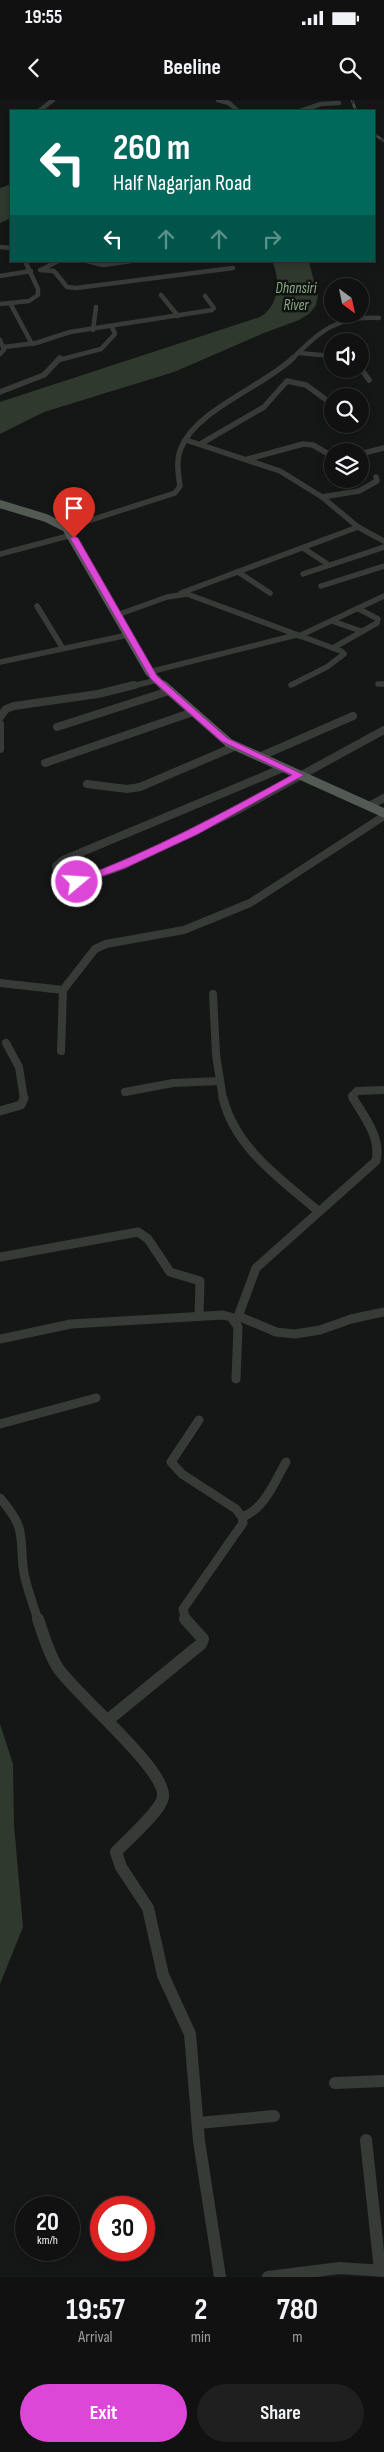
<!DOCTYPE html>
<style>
:root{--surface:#101110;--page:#1e1f1e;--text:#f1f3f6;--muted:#9c9d9f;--line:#303130;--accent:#dd47d7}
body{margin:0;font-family:"Sofia Sans Condensed",sans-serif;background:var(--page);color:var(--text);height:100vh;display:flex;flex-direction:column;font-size:19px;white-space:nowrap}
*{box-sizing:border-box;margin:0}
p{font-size:16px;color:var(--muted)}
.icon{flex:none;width:28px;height:28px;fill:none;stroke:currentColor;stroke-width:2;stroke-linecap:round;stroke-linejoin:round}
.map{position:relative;height:2177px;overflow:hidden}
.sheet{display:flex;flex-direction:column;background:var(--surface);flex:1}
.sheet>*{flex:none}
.guide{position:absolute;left:10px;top:10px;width:365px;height:152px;border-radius:0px;box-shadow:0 2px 8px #0003,0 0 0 1px var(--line);background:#00695c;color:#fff;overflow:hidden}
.needle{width:32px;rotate:147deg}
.buttons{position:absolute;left:324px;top:178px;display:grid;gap:10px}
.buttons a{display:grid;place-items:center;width:45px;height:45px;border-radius:50%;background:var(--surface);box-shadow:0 2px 8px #0003,0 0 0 1px var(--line);font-size:25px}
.speed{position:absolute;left:15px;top:2096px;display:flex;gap:10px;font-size:25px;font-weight:700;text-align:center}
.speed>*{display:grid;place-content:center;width:65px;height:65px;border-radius:50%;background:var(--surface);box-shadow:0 2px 8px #0003,0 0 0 1px var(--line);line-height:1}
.speed small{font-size:12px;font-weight:400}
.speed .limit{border:8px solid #d22;background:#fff;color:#111}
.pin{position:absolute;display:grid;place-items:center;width:42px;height:42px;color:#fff;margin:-51px -21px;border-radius:50% 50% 50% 0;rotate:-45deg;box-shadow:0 0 5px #0007}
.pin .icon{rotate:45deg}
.me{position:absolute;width:55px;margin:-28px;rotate:72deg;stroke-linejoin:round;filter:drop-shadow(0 0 4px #0008)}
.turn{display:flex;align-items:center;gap:18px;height:105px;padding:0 20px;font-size:22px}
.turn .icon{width:65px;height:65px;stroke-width:2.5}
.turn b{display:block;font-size:35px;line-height:42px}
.lanes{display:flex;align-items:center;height:48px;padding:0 20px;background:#0003;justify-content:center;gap:25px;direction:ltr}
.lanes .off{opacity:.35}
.eta{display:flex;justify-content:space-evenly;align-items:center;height:85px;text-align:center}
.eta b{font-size:30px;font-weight:700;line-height:35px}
.button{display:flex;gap:10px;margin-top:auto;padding:10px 20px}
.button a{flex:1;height:58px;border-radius:30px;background:var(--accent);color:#fff;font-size:20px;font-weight:700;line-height:58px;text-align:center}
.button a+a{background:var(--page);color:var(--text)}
.status{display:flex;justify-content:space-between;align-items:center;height:35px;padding:0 25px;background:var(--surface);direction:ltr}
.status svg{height:14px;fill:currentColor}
header{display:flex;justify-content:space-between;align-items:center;height:65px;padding:0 20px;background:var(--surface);font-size:22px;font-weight:700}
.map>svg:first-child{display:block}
</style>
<div class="status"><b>19:55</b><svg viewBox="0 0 49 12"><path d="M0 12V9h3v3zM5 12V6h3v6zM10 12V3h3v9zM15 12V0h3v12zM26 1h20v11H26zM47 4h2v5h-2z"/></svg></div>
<header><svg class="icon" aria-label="back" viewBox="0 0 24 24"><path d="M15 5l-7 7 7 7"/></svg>Beeline<svg class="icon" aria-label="search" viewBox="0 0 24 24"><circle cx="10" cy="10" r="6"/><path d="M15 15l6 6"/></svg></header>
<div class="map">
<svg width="384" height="2177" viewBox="0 0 384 2177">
<rect width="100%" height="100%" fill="#151716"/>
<g fill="#2f392d">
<polygon points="11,84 11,118 0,123 0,88"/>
<path d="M 272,161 L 309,162 L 318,196 L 316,205 L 310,213 L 299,220 L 264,233 L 174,272 L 44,312 L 0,334 L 0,302 L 260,217 C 279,206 281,180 272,161 Z"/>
<polygon points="0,1624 13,1664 14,1725 23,1827 0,1884"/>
</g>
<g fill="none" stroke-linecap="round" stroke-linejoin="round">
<g stroke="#373b38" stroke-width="4.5">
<polyline points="218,0 229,3 238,11"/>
<polyline points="39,11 53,0"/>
<polyline points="300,11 321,4 339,3"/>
<polyline points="0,147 11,148"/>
<polyline points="87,161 103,165 131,161"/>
<polyline points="40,170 54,171 67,187 76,188 233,168"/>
<polyline points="41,170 58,161"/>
<polyline points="0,176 31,171"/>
<polyline points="161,195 178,216"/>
<polyline points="10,203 32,244"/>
<polyline points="0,204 29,201 38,195 38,189 25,161"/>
<polyline points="93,230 96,207"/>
<polyline points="0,240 4,250 0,254"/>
<polyline points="4,247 36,243 70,232 212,210 214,208 205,196"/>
<polyline points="299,253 332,256"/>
<polyline points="59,260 101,249 115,234 112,227"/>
<path d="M 291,260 C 319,232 337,215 379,218"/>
</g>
<g stroke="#373b38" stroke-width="5.5">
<polyline points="360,267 369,280"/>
<polyline points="0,292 44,275 60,258"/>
<polyline points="186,340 280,371 322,397 358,427 384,441"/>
<polyline points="202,343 264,307 287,281 306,285 332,304"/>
<polyline points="360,354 384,348"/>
<polyline points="248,359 303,344 313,345 332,356"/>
<polyline points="322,397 359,391 377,381 376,377"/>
<path d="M 66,428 L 175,393 L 180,386 C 178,373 176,360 181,348 C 196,310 264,286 293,258"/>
<polyline points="303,448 329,465"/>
<polyline points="0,454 72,435"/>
<polyline points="238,472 270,493"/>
<polyline points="303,474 384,447"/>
<polyline points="321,486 384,466"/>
<polyline points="181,493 358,427"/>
<polyline points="37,506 62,547"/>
<polyline points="117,515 167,497 187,494 341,551 344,554 327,567 291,585"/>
<polyline points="332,521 361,531"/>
<polyline points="299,536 384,496"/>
<polyline points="333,548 377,523 378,519 359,509"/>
<polyline points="0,562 128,535"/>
<polyline points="149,572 296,535"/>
<polyline points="378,584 384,584"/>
<polyline points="129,587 157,580"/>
</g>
<g stroke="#373b38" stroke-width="8">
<polyline points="0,617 6,609 14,606 98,594 134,585"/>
<polyline points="0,624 0,649"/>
<polyline points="57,627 169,591"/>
<polyline points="259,657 353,616"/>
<polyline points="45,663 193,612"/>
<polyline points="283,668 63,760 56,766 57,773 66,780 77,782 122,766 236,711 384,630"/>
<polyline points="87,684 127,689 140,687 236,646"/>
<polyline points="369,706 384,698"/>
<polyline points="0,883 63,890"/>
<polyline points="213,894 216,955 223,999"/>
<polyline points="6,943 19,967 24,999"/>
<polyline points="61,951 63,890 95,849 106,844 184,830 250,803 384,716"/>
<polyline points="125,992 173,983 220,981"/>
<polyline points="354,999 352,996 357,991 384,990"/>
</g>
<g stroke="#373b38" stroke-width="9">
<path d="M 223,998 C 235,1048 281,1079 318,1111"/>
<polyline points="0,1011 21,1005 24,998"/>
<polyline points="0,1157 138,1132 148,1139 170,1172 200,1181 199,1216"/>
<polyline points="238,1216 276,1232 295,1234 320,1230 351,1219 384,1212"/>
<path d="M 236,1222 L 256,1168 L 376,1061 C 381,1037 365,1018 353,998"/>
<polyline points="0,1239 71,1224 223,1215 231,1217 238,1227 236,1279"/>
<polyline points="0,1324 96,1298"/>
<path d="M 0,1398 C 25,1428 20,1431 23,1467 C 25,1485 33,1503 38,1520"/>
<path d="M 242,1417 C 264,1410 275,1381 286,1362"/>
<polyline points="186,1520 183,1509 243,1423 242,1417 236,1409 182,1374 171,1362 199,1320"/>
</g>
<g stroke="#373b38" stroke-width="12">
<path d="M 38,1519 C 44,1536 48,1553 58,1568 C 75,1594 167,1670 163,1697 C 161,1711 126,1741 116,1752 L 121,1767 L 148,1808 L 163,1875 L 190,1934 L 199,2041 L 220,2177"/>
<polyline points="108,1620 201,1544 203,1539 185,1519"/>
<polyline points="335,1983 384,1981"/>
<polyline points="198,2023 274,2016"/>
<polyline points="366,2040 380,2170"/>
<polyline points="268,2177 340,2168 384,2171"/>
</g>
<polyline stroke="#535a54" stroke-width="8" points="0,404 46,418 66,428 149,572 164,587"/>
<polyline stroke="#535a54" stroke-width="9" points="163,585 229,643 384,713"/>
<defs>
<g id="rail">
<polyline points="352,0 356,11"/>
<polyline points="374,34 384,41"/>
</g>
</defs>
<use href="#rail" stroke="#4a504b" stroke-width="2.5"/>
<use href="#rail" stroke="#101211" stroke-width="1" stroke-dasharray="4" stroke-linecap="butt"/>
</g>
<path fill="#dd47d7" stroke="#902e8c" d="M 74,436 L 78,438 L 157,576 L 227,638 L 304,675 L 198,734 L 125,768 L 77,785 L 73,782 L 74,780 C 150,752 221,714 292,675 L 221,641 L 151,579 L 70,438 Z"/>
<g text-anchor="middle" stroke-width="5" stroke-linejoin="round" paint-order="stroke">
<g font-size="15" font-style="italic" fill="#8aad84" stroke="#101211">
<text x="296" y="193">Dhansiri<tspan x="296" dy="17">River</tspan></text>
</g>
</g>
</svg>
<div class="buttons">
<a><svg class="needle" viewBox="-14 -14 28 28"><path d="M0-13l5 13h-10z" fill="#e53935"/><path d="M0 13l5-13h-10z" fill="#9c9d9f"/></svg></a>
<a><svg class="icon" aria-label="sound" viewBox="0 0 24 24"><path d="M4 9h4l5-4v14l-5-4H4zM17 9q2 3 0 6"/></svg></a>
<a><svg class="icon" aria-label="search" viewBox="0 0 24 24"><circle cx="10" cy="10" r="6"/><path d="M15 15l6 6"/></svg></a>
<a><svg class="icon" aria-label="layers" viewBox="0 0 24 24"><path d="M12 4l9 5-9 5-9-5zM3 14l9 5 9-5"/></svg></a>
</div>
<div class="speed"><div>20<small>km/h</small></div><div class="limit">30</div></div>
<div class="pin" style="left:74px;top:438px;background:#d93025"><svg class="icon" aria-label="arrive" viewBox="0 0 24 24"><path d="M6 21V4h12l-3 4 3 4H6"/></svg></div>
<svg class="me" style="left:77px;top:782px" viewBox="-20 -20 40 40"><circle r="17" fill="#dd47d7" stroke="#fff" stroke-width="3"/><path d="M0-11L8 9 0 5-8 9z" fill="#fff"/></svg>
<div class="guide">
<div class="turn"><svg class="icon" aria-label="left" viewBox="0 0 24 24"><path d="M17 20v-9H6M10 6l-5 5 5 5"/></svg><div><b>260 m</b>Half Nagarjan Road</div></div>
<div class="lanes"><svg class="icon" aria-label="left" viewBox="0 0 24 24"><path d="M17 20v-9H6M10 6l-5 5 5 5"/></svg><svg class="icon off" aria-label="ahead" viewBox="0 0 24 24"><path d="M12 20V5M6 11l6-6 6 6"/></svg><svg class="icon off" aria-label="ahead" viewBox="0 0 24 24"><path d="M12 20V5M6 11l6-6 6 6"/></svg><svg class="icon off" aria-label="right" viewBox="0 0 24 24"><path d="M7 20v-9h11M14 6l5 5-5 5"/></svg></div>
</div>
</div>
<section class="sheet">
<div class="eta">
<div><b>19:57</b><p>Arrival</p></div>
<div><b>2</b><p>min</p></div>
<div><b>780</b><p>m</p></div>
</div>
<div class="button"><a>Exit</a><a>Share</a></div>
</section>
